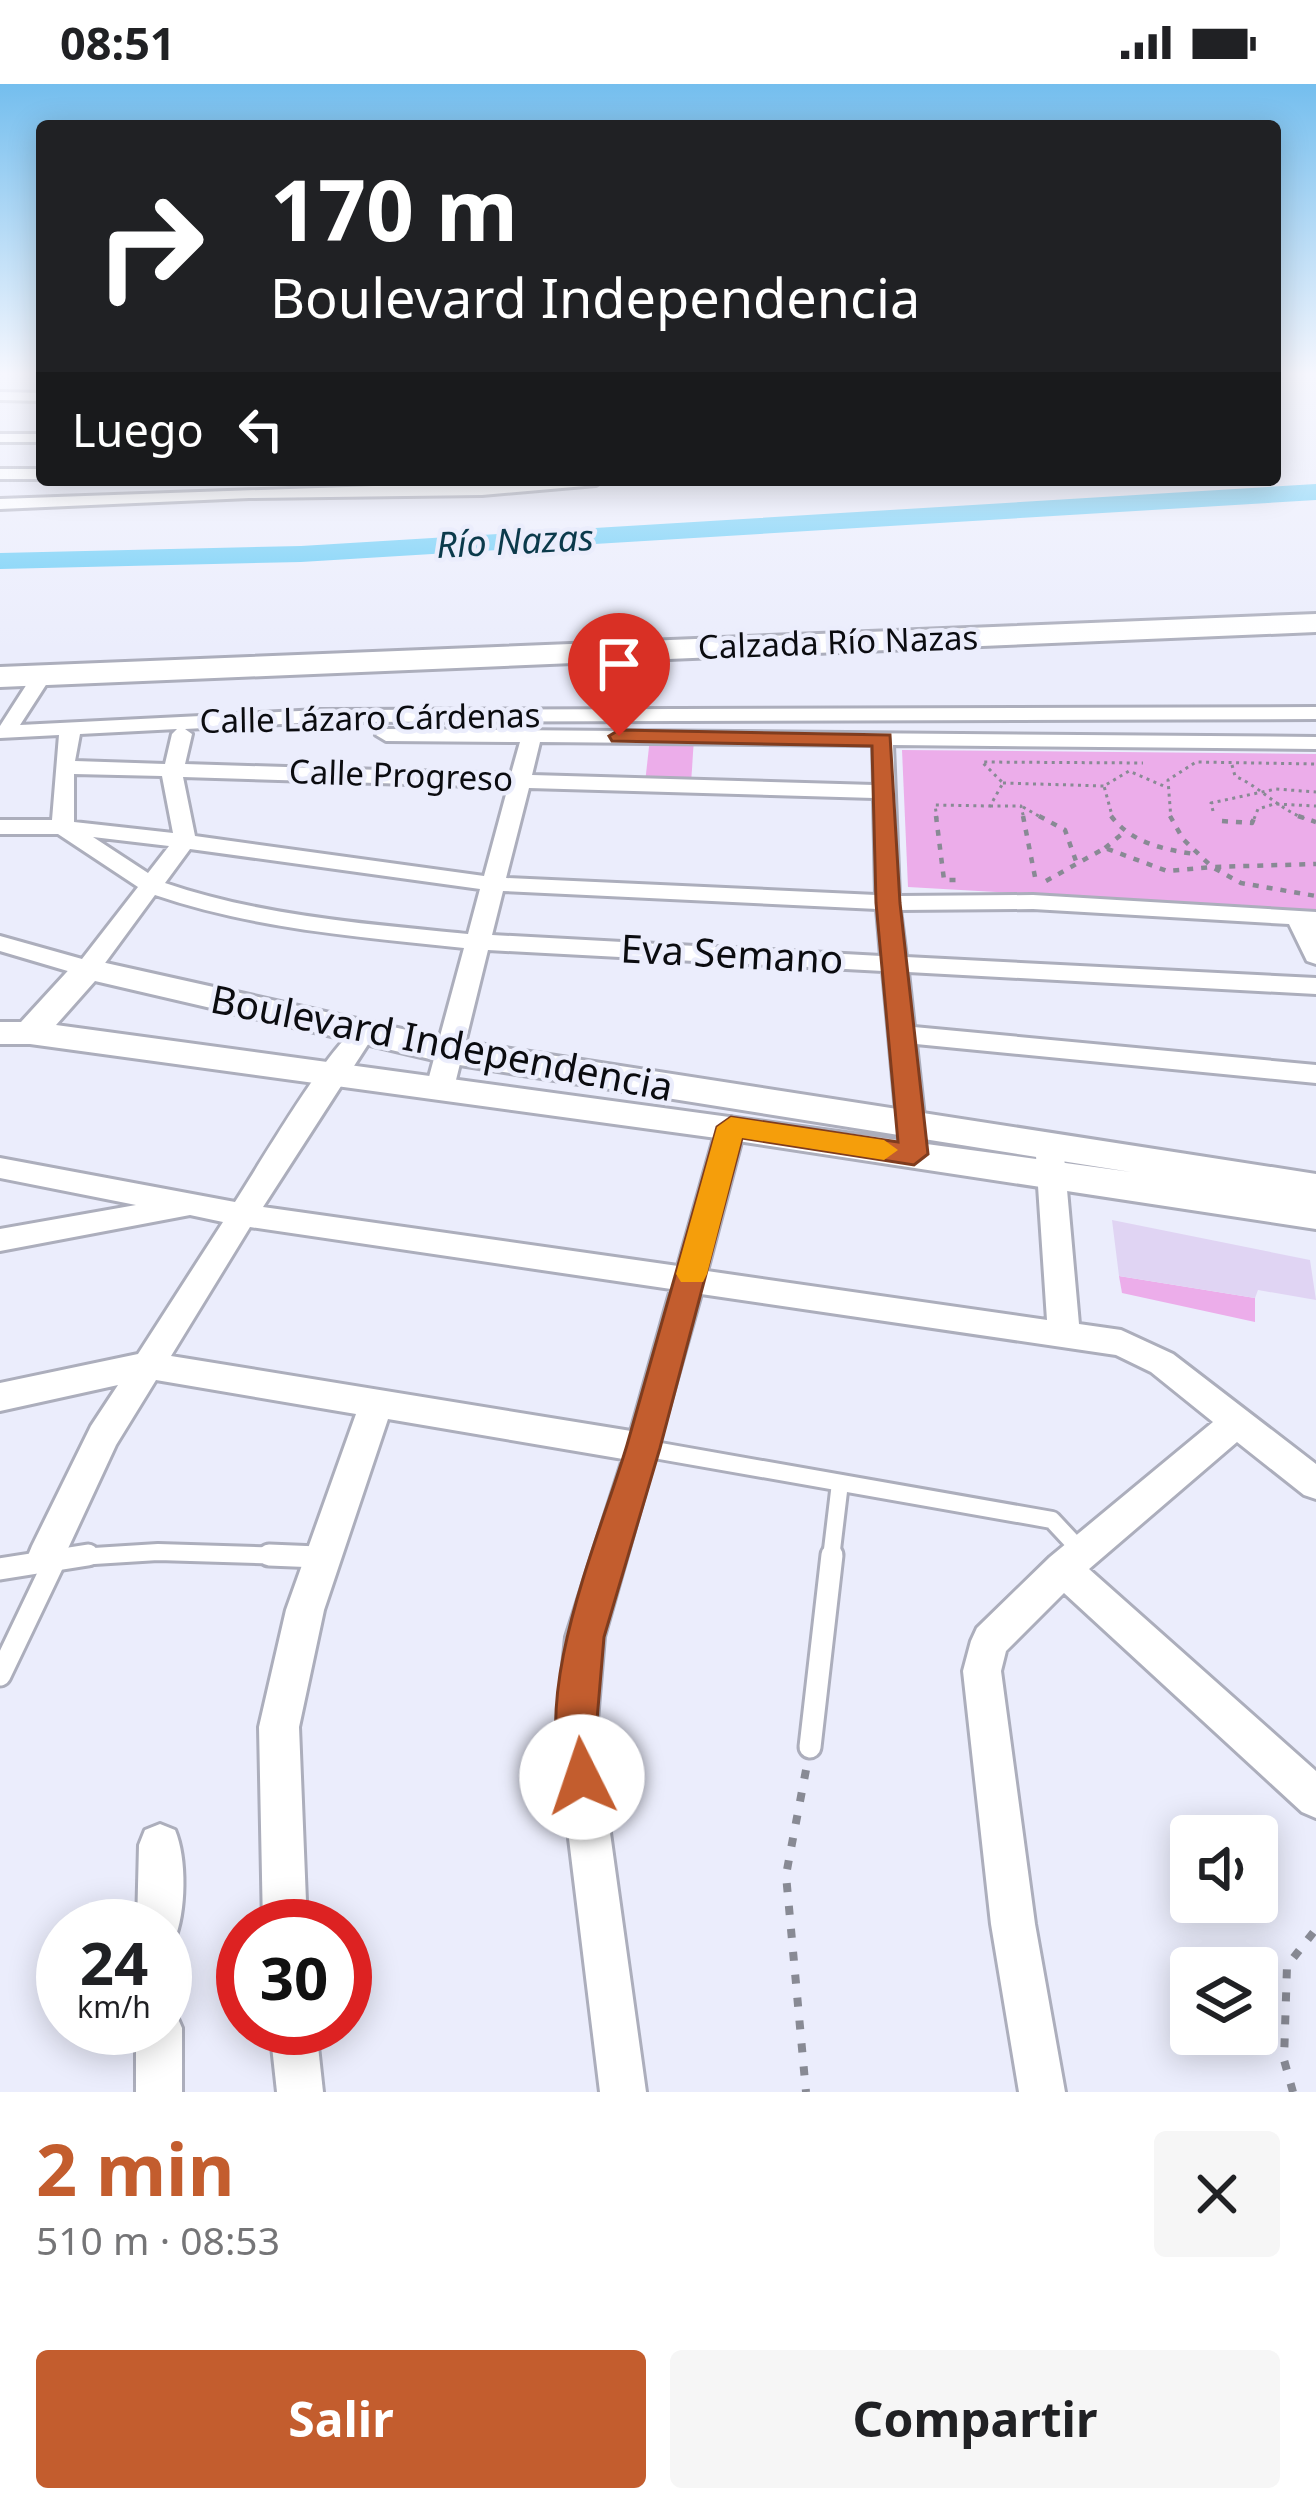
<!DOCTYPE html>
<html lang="es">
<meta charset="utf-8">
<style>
:root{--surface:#fff;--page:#f6f6f6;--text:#202124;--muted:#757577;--accent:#c35d2e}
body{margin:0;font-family:"Noto Sans",sans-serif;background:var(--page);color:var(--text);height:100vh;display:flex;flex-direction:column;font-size:45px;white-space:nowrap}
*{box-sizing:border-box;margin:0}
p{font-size:39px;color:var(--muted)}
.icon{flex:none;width:66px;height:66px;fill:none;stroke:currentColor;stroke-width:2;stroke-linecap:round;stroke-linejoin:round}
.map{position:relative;height:2008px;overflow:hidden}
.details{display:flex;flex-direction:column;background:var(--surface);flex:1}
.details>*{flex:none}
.banner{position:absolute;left:36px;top:36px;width:1245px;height:366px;border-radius:12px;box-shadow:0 6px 30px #0003;background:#202124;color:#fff;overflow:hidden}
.controls{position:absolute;left:1170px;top:1731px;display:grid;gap:24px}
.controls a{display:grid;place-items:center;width:108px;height:108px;border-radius:12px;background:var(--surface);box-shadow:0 6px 30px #0003;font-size:60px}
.speed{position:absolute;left:36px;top:1815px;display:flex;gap:24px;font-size:60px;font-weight:700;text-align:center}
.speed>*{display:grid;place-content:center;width:156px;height:156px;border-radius:50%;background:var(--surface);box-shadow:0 6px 30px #0003;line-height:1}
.speed small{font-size:30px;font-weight:400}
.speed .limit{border:18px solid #d22;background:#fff;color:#111}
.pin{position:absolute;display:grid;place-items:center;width:102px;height:102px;color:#fff;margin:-123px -51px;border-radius:50% 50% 50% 0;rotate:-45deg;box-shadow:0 0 12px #0007}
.pin .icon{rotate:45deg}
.me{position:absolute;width:132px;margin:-66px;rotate:356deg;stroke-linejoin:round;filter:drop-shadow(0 0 9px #0008)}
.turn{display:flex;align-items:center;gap:42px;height:252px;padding:0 36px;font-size:54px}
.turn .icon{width:156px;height:156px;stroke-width:2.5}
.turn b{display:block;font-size:84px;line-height:102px}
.then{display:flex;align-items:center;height:114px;padding:0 36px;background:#0003;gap:24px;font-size:45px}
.round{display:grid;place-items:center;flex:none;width:126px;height:126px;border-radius:12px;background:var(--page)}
.headline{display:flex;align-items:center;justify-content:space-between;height:204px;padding:0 36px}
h1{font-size:72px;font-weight:700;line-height:90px;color:var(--accent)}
.button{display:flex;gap:24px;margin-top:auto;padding:24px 36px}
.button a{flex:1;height:138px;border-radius:12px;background:var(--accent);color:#fff;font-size:48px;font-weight:700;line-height:138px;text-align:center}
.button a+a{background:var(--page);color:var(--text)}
.status{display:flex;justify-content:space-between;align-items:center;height:84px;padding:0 60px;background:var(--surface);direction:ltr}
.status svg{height:33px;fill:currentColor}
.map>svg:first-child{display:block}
</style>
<div class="status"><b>08:51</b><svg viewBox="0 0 49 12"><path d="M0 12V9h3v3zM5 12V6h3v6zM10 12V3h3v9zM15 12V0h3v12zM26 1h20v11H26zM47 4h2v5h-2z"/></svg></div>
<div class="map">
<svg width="1316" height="2008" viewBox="0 0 1316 2008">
<rect width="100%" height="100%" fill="#ebedfc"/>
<g fill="#ecadea">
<polygon points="650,654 694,654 691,700 645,699"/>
<polygon points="902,666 1316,670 1316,826 908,803"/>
<polygon points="1119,1192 1255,1214 1255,1238 1122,1209"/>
</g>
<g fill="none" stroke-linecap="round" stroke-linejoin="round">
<polygon fill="#67ccf6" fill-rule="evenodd" points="1316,400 1316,416 301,478 0,485 0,469 301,462"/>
</g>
<polygon fill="#e0d4f3" points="1112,1136 1310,1176 1316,1216 1258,1206 1255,1214 1119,1192"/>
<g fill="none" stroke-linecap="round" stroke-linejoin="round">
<defs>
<g id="service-far1">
<polyline points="643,1364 1052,1436 1080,1466"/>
<polyline points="62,1474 158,1468 318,1473"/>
<polyline points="831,1474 840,1399"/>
</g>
<g id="service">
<polyline points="269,1471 318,1473"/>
<polyline points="0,1485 88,1471"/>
<polyline points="0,1591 55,1476"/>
<polyline points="810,1663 832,1471"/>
</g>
<g id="minor">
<polygon points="0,308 42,309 42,317 0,316"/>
<rect x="0" y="350" width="42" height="8"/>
<rect x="0" y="385" width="42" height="10"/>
<polygon points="544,396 604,396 596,401 482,411 249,414 0,425 0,415"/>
<path d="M 41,587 L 51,593 L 20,641 L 319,626 L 1316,623 L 1316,635 L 319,638 L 185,645 L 192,650 L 185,680 L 511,690 L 520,658 L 386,657 L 376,651 L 386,645 L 1316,653 L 1316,665 L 893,661 L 899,812 L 1033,811 L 1316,828 L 1316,880 L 1307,877 L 1289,840 L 1033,825 L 900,826 L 906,873 L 1316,894 L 1316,910 L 908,888 L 914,943 L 1316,981 L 1316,999 L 916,960 L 927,1060 L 913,1070 L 899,1060 L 883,887 L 488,866 L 454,1004 L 450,1011 L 430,1011 L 426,1004 L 464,864 C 360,853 255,845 155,811 L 97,890 L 88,893 L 0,867 L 0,852 L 82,875 L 138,803 L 58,750 L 0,750 L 0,736 L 52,736 L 59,651 L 0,654 L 0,642 L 34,589 ZM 177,645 L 172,650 L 165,680 L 75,677 L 80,650 ZM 540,658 L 873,661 L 874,701 L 532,691 ZM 74,690 L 162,692 L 173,749 L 74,738 ZM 183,693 L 508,703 L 484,792 L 195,752 ZM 529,704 L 874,714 L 876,811 L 506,794 ZM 93,753 L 169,762 L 148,789 ZM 190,765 L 480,805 L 468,850 C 366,840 262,832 165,799 ZM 503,807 L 877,825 L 881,872 L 492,851 Z"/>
<path d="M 361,942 L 374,951 L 263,1123 L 678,1182 L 717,1043 L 731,1033 L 745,1043 L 707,1187 L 1047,1236 L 1036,1072 L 1040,1065 L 1060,1065 L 1064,1072 L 1079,1240 L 1121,1246 L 1173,1270 L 1316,1380 L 1316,1415 L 1304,1411 L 1237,1358 L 1089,1485 L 1316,1687 L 1316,1734 L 1302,1728 L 1064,1509 L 1006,1567 L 1001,1587 L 1035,1840 L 1065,2008 L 1019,2008 L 991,1840 L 963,1587 L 971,1557 L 977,1544 L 1050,1473 L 1213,1338 L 1151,1288 L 1116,1271 L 701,1210 L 604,1553 L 596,1648 L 646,2008 L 600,2008 L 556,1648 L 566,1553 L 623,1375 L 388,1335 L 324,1526 L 299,1643 L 307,1842 L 263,1842 L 259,1643 L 286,1526 L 356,1330 L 156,1296 L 116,1361 L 58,1486 L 45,1490 L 32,1486 L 27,1474 L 32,1462 L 91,1342 L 118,1301 L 0,1327 L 0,1299 L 138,1270 L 223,1138 L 190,1131 L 0,1167 L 0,1145 L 136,1121 L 0,1094 L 0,1074 L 235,1118 C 255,1088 335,950 361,942 ZM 250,1143 L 671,1205 L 631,1347 L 171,1272 Z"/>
<path d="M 160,1740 L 175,1746 C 187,1775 186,1828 174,1857 L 165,1861 L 165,1842 L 137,1842 L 139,1761 L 145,1746 Z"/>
<polygon points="165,1924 175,1928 182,1944 182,2008 136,2008 136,1944 165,1944"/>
<polygon points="270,1944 316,1944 323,2008 277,2008"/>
</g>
<path id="tertiary" d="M 88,875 L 447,955 L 1316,1090 L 1316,1145 L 731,1056 L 30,960 L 0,960 L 0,938 L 21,938 L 76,878 ZM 95,897 L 447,979 L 1131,1088 L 56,941 Z"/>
<polygon id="primary" points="1316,530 1316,548 0,603 0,583"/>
</defs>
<use href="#service-far1" stroke="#acaebc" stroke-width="22"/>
<use href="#service" stroke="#acaebc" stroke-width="27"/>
<use href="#minor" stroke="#acaebc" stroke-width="6"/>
<use href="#tertiary" stroke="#acaebc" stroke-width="6"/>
<use href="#primary" stroke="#acaebc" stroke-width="6"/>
<g stroke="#888a94" stroke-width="3" stroke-dasharray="3 4.5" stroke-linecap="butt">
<path d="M 1232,681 L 1235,692 C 1262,704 1278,725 1306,735"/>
<polyline points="1003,699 1104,702"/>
<polyline points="990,722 1021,722 1024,735"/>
<polyline points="1023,723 1044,735"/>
<polyline points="1213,727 1211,719 1276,705 1316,708"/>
<polyline points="937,735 935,721 990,722 1003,699 982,678 1143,679"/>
<polyline points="1113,735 1104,702 1129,687 1166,703"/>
<polyline points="1171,735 1168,696 1196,678 1316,680"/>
<polyline points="1254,735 1258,725 1274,720 1316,722"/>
</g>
<g stroke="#888a94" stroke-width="4.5" stroke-dasharray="6 8" stroke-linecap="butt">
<polyline points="936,732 944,796 963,796"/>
<polyline points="1023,732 1036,798"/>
<polyline points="1039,732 1065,746 1077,780"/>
<path d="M 1111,732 C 1132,759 1162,765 1194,770"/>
<polyline points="1170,732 1183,755 1212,783 1316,780"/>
<polyline points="1298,732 1316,738"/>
<polyline points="1222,737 1252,739 1255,732"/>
<polyline points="1105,764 1122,750"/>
<polyline points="1046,797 1105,764 1167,787 1212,783 1241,799 1316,812"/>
</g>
<g stroke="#888a94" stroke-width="8" stroke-dasharray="9 14" stroke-linecap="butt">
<polyline points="806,1686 786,1791 806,2008"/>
<polyline points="1293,2008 1284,1976 1287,1882 1316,1845"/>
</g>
<use href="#service-far1" stroke="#fff" stroke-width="16"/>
<use href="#service" stroke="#fff" stroke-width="21"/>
<use href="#minor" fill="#fff" fill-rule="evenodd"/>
<use href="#tertiary" fill="#fff" fill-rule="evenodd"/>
<use href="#primary" fill="#fff" fill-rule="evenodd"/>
</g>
<linearGradient id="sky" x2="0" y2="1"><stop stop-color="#74beee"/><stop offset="0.51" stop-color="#f6f7fe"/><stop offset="1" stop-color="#f6f7fe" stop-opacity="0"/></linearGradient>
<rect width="1316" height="568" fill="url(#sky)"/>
<path fill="#c35d2e" stroke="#7f3c1e" stroke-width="3" d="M 619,646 L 890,651 L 900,819 L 928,1070 L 914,1081 L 742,1054 L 660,1364 L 604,1553 L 596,1648 L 602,1693 L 596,1707 L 582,1713 L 567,1707 C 528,1613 599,1455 627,1361 C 658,1255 687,1149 717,1043 L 731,1033 L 898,1058 L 876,819 L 872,662 L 612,657 L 609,652 Z"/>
<polygon fill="#f59e0b" points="731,1033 884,1056 898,1066 884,1076 742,1054 707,1190 703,1198 681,1198 676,1190 717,1043"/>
<g text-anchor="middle" stroke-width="9" stroke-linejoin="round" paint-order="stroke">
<g font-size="33" fill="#0b0c10" stroke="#ebedfc">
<text transform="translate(838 558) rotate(-2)" y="12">Calzada Río Nazas</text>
<text transform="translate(370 634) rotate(-1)" y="12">Calle Lázaro Cárdenas</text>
<text transform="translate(401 691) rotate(2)" y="12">Calle Progreso</text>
</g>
<g font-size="36" font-style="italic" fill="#0b3a4b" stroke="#ebedfc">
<text transform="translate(515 457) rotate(-3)" y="13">Río Nazas</text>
</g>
<g font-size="39" fill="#0b0c10" stroke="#ebedfc">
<text transform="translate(732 870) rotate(3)" y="14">Eva Semano</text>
<text transform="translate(442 959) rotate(11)" y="14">Boulevard Independencia</text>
</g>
</g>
</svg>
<div class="controls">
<a><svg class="icon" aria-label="sound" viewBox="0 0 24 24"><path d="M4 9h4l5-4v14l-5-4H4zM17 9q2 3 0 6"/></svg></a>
<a><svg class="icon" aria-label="layers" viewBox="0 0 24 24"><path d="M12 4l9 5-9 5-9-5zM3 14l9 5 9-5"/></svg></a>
</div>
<div class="speed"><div>24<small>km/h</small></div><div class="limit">30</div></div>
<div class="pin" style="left:619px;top:652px;background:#d93025"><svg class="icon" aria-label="arrive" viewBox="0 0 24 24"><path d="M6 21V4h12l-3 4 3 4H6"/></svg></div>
<svg class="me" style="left:582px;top:1693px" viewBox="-20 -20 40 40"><circle r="19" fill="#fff"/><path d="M0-13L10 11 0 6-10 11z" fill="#c35d2e"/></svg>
<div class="banner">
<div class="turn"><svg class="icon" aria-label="right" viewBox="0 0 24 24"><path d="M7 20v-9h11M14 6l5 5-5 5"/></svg><div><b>170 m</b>Boulevard Independencia</div></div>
<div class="then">Luego<svg class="icon" aria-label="left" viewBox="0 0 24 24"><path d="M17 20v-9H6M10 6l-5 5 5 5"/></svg></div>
</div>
</div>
<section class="details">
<div class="headline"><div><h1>2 min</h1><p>510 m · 08:53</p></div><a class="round"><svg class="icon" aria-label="close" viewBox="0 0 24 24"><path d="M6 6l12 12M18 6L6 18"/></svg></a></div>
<div class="button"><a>Salir</a><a>Compartir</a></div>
</section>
